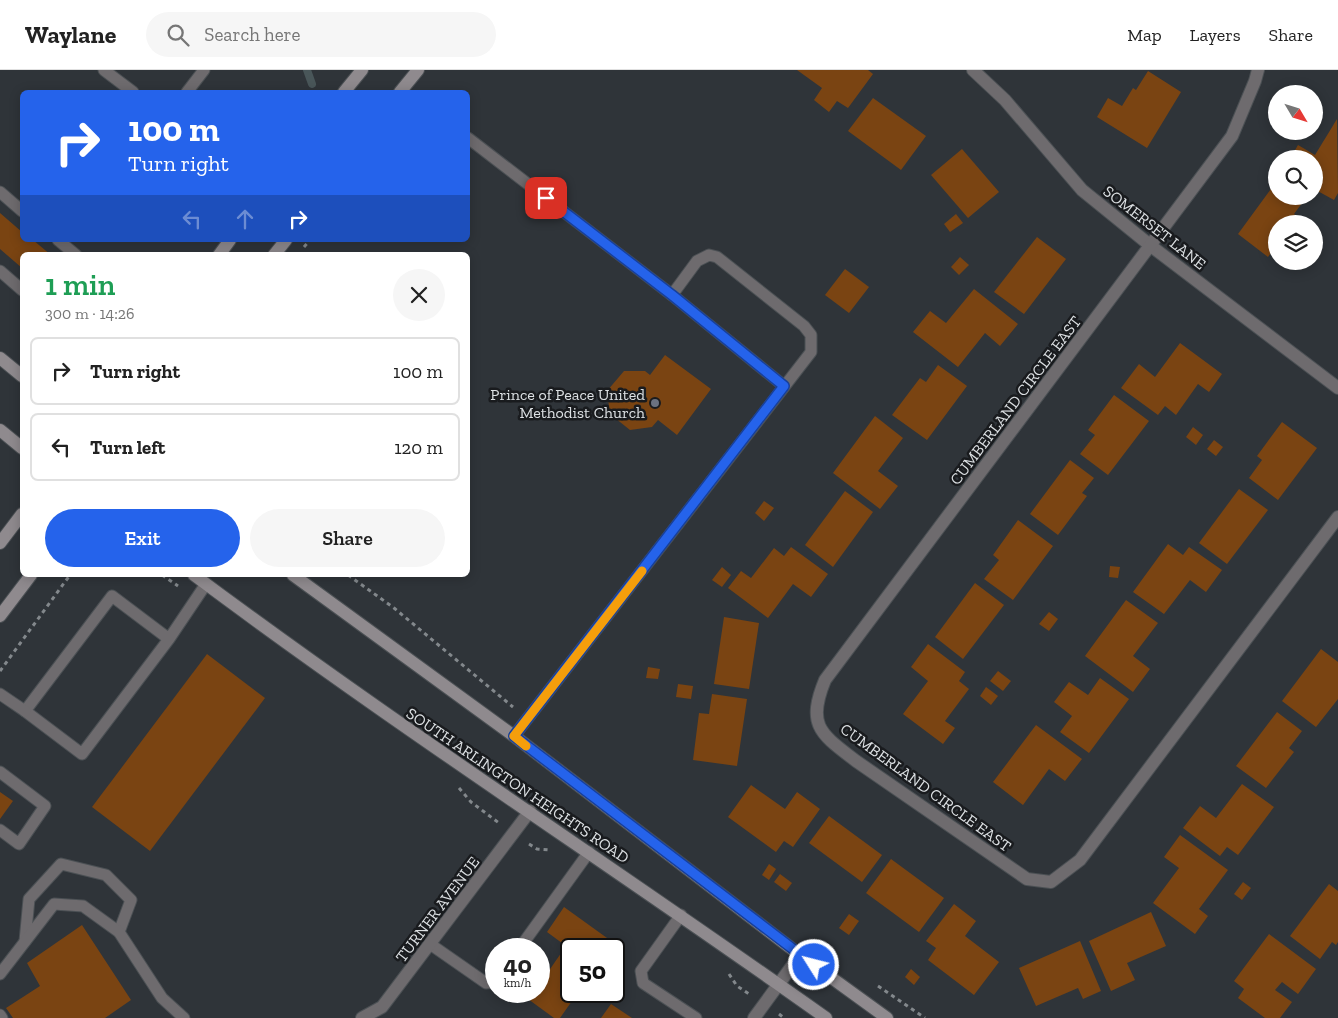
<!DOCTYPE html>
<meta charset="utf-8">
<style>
:root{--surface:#fff;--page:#f6f6f6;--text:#222;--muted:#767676;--line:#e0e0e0;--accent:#2563eb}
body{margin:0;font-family:"Zilla Slab",serif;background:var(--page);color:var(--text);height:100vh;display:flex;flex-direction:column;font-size:19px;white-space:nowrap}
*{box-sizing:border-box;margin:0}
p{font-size:16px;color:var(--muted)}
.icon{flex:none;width:28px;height:28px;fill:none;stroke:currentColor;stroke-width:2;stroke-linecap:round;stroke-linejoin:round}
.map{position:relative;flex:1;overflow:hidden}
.drawer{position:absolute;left:20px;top:182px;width:450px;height:325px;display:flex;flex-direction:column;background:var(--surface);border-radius:8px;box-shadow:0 2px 12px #0003}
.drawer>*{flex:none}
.top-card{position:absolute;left:20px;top:20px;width:450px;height:152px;border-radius:8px;box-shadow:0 2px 12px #0003;background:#2563eb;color:#fff;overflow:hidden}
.needle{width:32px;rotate:128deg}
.tools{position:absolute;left:1268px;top:15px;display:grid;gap:10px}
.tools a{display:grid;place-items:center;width:55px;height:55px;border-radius:50%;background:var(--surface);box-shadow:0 2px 12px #0003;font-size:25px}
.speed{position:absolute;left:485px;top:868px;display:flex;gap:10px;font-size:25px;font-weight:700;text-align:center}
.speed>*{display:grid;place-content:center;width:65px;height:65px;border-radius:50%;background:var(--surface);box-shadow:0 2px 12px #0003;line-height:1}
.speed small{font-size:12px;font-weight:400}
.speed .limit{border:2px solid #111;border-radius:8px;background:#fff;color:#111}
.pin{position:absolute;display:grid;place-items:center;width:42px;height:42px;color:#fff;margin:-21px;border-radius:10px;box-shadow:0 2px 8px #0006}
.me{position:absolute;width:55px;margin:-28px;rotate:306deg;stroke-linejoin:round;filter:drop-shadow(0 0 4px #0008)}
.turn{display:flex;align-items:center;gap:18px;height:105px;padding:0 25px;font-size:22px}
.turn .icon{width:65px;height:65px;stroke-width:2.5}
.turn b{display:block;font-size:35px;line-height:42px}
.lanes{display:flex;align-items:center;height:48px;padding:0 25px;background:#0003;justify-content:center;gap:25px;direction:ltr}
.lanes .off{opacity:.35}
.round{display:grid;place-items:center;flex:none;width:52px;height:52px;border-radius:26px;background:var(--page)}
.overview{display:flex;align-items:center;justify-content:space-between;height:85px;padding:0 25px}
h1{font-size:30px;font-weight:600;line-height:38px;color:#1e9e55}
.cta{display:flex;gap:10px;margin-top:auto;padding:10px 25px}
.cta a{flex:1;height:58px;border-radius:30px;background:var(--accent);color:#fff;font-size:20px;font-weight:600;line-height:58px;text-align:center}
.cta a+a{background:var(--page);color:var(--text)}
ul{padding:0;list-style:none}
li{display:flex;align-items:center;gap:15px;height:68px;margin:0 10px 8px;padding:0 15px;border:2px solid var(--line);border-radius:8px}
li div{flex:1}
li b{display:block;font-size:19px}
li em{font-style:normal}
header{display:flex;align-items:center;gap:30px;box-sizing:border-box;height:70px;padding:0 25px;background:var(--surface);border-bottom:1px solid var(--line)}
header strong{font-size:24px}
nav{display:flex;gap:28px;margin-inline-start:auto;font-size:18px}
.search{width:350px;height:45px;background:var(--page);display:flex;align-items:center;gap:12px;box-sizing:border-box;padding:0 18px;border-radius:28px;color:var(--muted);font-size:19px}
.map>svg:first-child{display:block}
</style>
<header>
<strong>Waylane</strong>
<div class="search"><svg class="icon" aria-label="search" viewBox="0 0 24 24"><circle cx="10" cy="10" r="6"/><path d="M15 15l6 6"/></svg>Search here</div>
<nav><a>Map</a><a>Layers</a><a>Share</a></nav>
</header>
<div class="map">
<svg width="1338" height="948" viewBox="0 0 1338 948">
<rect width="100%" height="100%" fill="#2f3439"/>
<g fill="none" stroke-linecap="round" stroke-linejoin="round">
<polyline stroke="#495659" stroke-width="8" points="307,0 312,14"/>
</g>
<g fill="#7a4412">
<polygon points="797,0 868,0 873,4 848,38 837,31 829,42 814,30 822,18"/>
<polygon points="1148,1 1181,22 1147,78 1097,47 1108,28 1122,36 1133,18 1136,20"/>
<polygon points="873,28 926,66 901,100 848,61"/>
<polygon points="1337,49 1338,123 1334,130 1314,119 1314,89 1290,89 1298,75 1315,85"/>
<polygon points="962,79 999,122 968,148 931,105"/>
<polygon points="1276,112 1276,126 1302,126 1305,129 1294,144 1298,147 1293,154 1276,154 1276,176 1268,187 1238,164"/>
<polygon points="0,143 22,162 22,170 33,170 51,185 22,185 22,198 0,179"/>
<polygon points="956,144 963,153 950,162 944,154"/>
<polygon points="1037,167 1066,189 1024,244 994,222"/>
<polygon points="960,187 969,195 959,205 951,197"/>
<polygon points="845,199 869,217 849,243 825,225"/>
<polygon points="974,219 1018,254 1000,276 985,263 958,297 913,262 930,241 946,253"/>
<polygon points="1180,273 1222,304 1209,322 1198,314 1176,345 1165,336 1158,345 1121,318 1139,294 1155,307"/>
<polygon points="665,285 711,319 677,365 658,350 652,357 630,360 610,344 607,321 624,301 645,301 650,305"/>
<polygon points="938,295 967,316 927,370 892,345 920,308 926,312"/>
<polygon points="1114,325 1149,351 1108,405 1080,384 1095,365 1088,360"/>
<polygon points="875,346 903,368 878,401 898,416 880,439 833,403"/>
<polygon points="1282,352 1317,378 1278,430 1249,408 1262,390 1257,386"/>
<polygon points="1193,357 1203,365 1196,375 1186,367"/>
<polygon points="1214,370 1223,377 1216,386 1207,379"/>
<polygon points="1070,390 1094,408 1082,423 1087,426 1058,465 1030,444"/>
<polygon points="1239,419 1268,440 1227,494 1199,473"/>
<polygon points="845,421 873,442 833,497 805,475"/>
<polygon points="764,431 774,438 764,451 755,443"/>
<polygon points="1018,450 1053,476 1013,530 984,509 999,490 993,485"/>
<polygon points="1168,474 1183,485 1189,477 1222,500 1206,522 1190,510 1164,544 1133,522"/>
<polygon points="791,477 828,504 811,527 793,514 768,548 728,518 741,501 751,508 774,478 784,486"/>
<polygon points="1110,496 1120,497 1118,508 1109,507"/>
<polygon points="722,497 731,505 722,517 712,510"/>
<polygon points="975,513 1004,535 963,589 935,567"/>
<polygon points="1126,530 1158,553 1133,586 1150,599 1133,622 1085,586"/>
<polygon points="1049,542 1058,549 1049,561 1039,554"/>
<polygon points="724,547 759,553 749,619 714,614"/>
<polygon points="928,574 965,602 959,611 969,619 945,651 955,658 943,674 903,644 928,611 911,597"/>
<polygon points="1321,579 1338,592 1338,629 1316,657 1282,631"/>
<polygon points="207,584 265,628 150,781 92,737"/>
<polygon points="648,597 660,599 658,609 646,608"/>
<polygon points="998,601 1011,611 1003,621 990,611"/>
<polygon points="1100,608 1129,629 1089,683 1060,662 1072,646 1054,632 1069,612 1088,625"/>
<polygon points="678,614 693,616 691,629 676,627"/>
<polygon points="986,617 998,626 991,635 980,626"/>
<polygon points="712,624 747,629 737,696 693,690 699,643 709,644"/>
<polygon points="1277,642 1302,661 1289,678 1294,682 1266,718 1236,696"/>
<polygon points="1036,655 1082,689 1065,711 1049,699 1023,735 993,712"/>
<polygon points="1242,714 1274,737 1238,785 1227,777 1220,786 1183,758 1200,736 1216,748"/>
<polygon points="751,715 785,739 797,722 820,739 793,777 784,771 776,782 728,747"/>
<polygon points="0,722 13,731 0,749"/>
<polygon points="829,746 882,785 862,812 809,773"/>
<polygon points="1180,765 1228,800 1199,839 1208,846 1195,864 1153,833 1179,798 1164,787"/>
<polygon points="891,789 944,828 919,862 866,823"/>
<polygon points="769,794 776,799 769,810 762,805"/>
<polygon points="780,804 792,813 786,821 774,812"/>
<polygon points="1243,812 1251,818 1242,830 1234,824"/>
<polygon points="1329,814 1338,821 1338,872 1336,875 1332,872 1320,889 1290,866"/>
<polygon points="954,834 976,851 965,866 999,892 974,925 928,890 936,878 926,871"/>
<polygon points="564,837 614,873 610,879 571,879 571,921 579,921 560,948 554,948 528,929 534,921 539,921 539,915 566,876 547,862"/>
<polygon points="1151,842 1166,876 1127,893 1135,910 1111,921 1089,871"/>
<polygon points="849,844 859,851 849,865 839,858"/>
<polygon points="82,855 131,930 105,948 13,948 6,938 40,916 27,893"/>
<polygon points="1269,864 1316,899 1298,924 1282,912 1275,920 1292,932 1280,948 1265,948 1238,928 1244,919 1234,911"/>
<polygon points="1080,871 1101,921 1083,929 1078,918 1036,936 1019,898"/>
<polygon points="911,899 920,907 914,915 905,907"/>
<polygon points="611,934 632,948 601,948"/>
</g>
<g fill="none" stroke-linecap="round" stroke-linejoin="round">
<defs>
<g id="service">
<polyline points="104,0 133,22"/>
<polyline points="187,22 204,0"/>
<polyline points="468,68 672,225 784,316"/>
<polyline points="0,122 22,141"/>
<polyline points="58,170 76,185"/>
<polyline points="0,201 22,220"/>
<polyline points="169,569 112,526 25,641 82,684 169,569 206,514"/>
<polyline points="0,624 25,641"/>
<polyline points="514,666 811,282 811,265 804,256 717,187 709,185 697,191 672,225"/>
<polyline points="0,702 45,736 19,774 0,760"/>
<polyline points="681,845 641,901 643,913 696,948"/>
<polyline points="25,871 29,829 61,794 106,805 131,830 119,862"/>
<polyline points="430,874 486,913 496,912"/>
<polyline points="519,879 589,782"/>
<polyline points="0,904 54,834 83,836 119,862 162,928 184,948"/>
<polyline points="0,945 2,948"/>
</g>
<g id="minor">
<polyline points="973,0 1005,30 1082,120 1151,176 1338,318"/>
<path d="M 1258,0 L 1255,11 L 1232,66 L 825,610 C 806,656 821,664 856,691 L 1027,809 L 1051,812 L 1080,790 L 1338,447"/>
<polyline points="362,948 382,937 530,741"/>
<polyline points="754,948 800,885"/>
</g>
<g id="secondary">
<polyline points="344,22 362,0"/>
<polyline points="400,22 418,0"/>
<polyline points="219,185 230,170"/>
<polyline points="274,185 286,170"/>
<polyline points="0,288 22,306"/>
<polyline points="0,360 22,378"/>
<polyline points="0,473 22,444"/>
<path d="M 194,505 C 400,659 617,799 826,948"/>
<polyline points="293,505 514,666 800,885 887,948"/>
<polyline points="0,546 31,505"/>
</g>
</defs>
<use href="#service" stroke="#4b5054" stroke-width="13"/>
<use href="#minor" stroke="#4b5054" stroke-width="14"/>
<use href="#secondary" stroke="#4b5054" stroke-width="14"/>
<g stroke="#83888c" stroke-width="3" stroke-dasharray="4 4" stroke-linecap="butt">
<polyline points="304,177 310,170"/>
<polyline points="162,505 178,516"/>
<polyline points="348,505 394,538 513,637"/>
<polyline points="0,601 70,505"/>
<polyline points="459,718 471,732 499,753"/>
<polyline points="529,774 537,779 551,780"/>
<polyline points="729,904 737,916 749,924"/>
<polyline points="878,916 925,948"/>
<polyline points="779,944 784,948"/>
</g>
<use href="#service" stroke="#6e6b6e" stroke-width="11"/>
<use href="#minor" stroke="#6e6b6e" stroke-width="12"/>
<use href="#secondary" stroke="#8f8a8e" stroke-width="12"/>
</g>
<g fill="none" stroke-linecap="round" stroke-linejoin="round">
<defs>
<polyline id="route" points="546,128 672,225 784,316 514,666 814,895"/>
</defs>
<use href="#route" stroke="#184099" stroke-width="12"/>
<use href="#route" stroke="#2563eb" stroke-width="9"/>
<polyline stroke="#f59e0b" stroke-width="9" points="526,676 514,666 642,501"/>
</g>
<circle fill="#6b7280" stroke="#191b1e" stroke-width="2" cx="655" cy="333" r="5"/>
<g text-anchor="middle" stroke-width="5" stroke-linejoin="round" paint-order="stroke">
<g font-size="16" fill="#dde1e4" stroke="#191b1e">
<text transform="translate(1155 157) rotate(38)" y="6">SOMERSET LANE</text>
<text transform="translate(1015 330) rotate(-53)" y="6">CUMBERLAND CIRCLE EAST</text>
<text transform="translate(518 715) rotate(34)" y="6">SOUTH ARLINGTON HEIGHTS ROAD</text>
<text transform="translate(926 717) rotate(36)" y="6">CUMBERLAND CIRCLE EAST</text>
<text transform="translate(437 839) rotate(-53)" y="6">TURNER AVENUE</text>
</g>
<g font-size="16" fill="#dde1e4" stroke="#191b1e" text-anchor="end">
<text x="645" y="330">Prince of Peace United<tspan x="645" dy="18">Methodist Church</tspan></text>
</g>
</g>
</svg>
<div class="tools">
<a><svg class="needle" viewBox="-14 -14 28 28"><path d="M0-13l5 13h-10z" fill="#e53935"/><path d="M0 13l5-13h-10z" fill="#767676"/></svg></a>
<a><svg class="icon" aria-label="search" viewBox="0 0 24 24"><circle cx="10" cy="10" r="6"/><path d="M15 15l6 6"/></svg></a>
<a><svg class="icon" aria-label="layers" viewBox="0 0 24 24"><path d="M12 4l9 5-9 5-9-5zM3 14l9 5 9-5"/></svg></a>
</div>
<div class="speed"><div>40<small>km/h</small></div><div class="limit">50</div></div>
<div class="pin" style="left:546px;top:128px;background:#d93025"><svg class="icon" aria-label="arrive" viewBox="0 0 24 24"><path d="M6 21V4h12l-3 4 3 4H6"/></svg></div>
<svg class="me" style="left:814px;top:895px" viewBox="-20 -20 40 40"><circle r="17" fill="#2563eb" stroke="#fff" stroke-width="3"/><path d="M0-11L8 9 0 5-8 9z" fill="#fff"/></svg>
<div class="top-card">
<div class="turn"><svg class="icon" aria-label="right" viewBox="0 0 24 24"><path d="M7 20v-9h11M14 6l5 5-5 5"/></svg><div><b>100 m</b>Turn right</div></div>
<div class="lanes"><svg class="icon off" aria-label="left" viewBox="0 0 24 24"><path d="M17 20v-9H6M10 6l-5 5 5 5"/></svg><svg class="icon off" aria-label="ahead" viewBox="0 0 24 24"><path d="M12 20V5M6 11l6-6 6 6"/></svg><svg class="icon" aria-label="right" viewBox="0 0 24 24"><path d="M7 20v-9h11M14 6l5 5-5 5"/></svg></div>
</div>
<section class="drawer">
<div class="overview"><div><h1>1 min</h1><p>300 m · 14:26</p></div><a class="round"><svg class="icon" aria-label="close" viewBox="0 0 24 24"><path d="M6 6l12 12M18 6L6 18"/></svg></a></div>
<ul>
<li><svg class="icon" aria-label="right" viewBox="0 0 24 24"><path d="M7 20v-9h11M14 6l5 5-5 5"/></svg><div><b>Turn right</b></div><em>100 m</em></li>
<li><svg class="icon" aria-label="left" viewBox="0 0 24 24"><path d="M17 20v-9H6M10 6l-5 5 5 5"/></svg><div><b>Turn left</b></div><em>120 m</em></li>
</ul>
<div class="cta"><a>Exit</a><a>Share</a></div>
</section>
</div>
